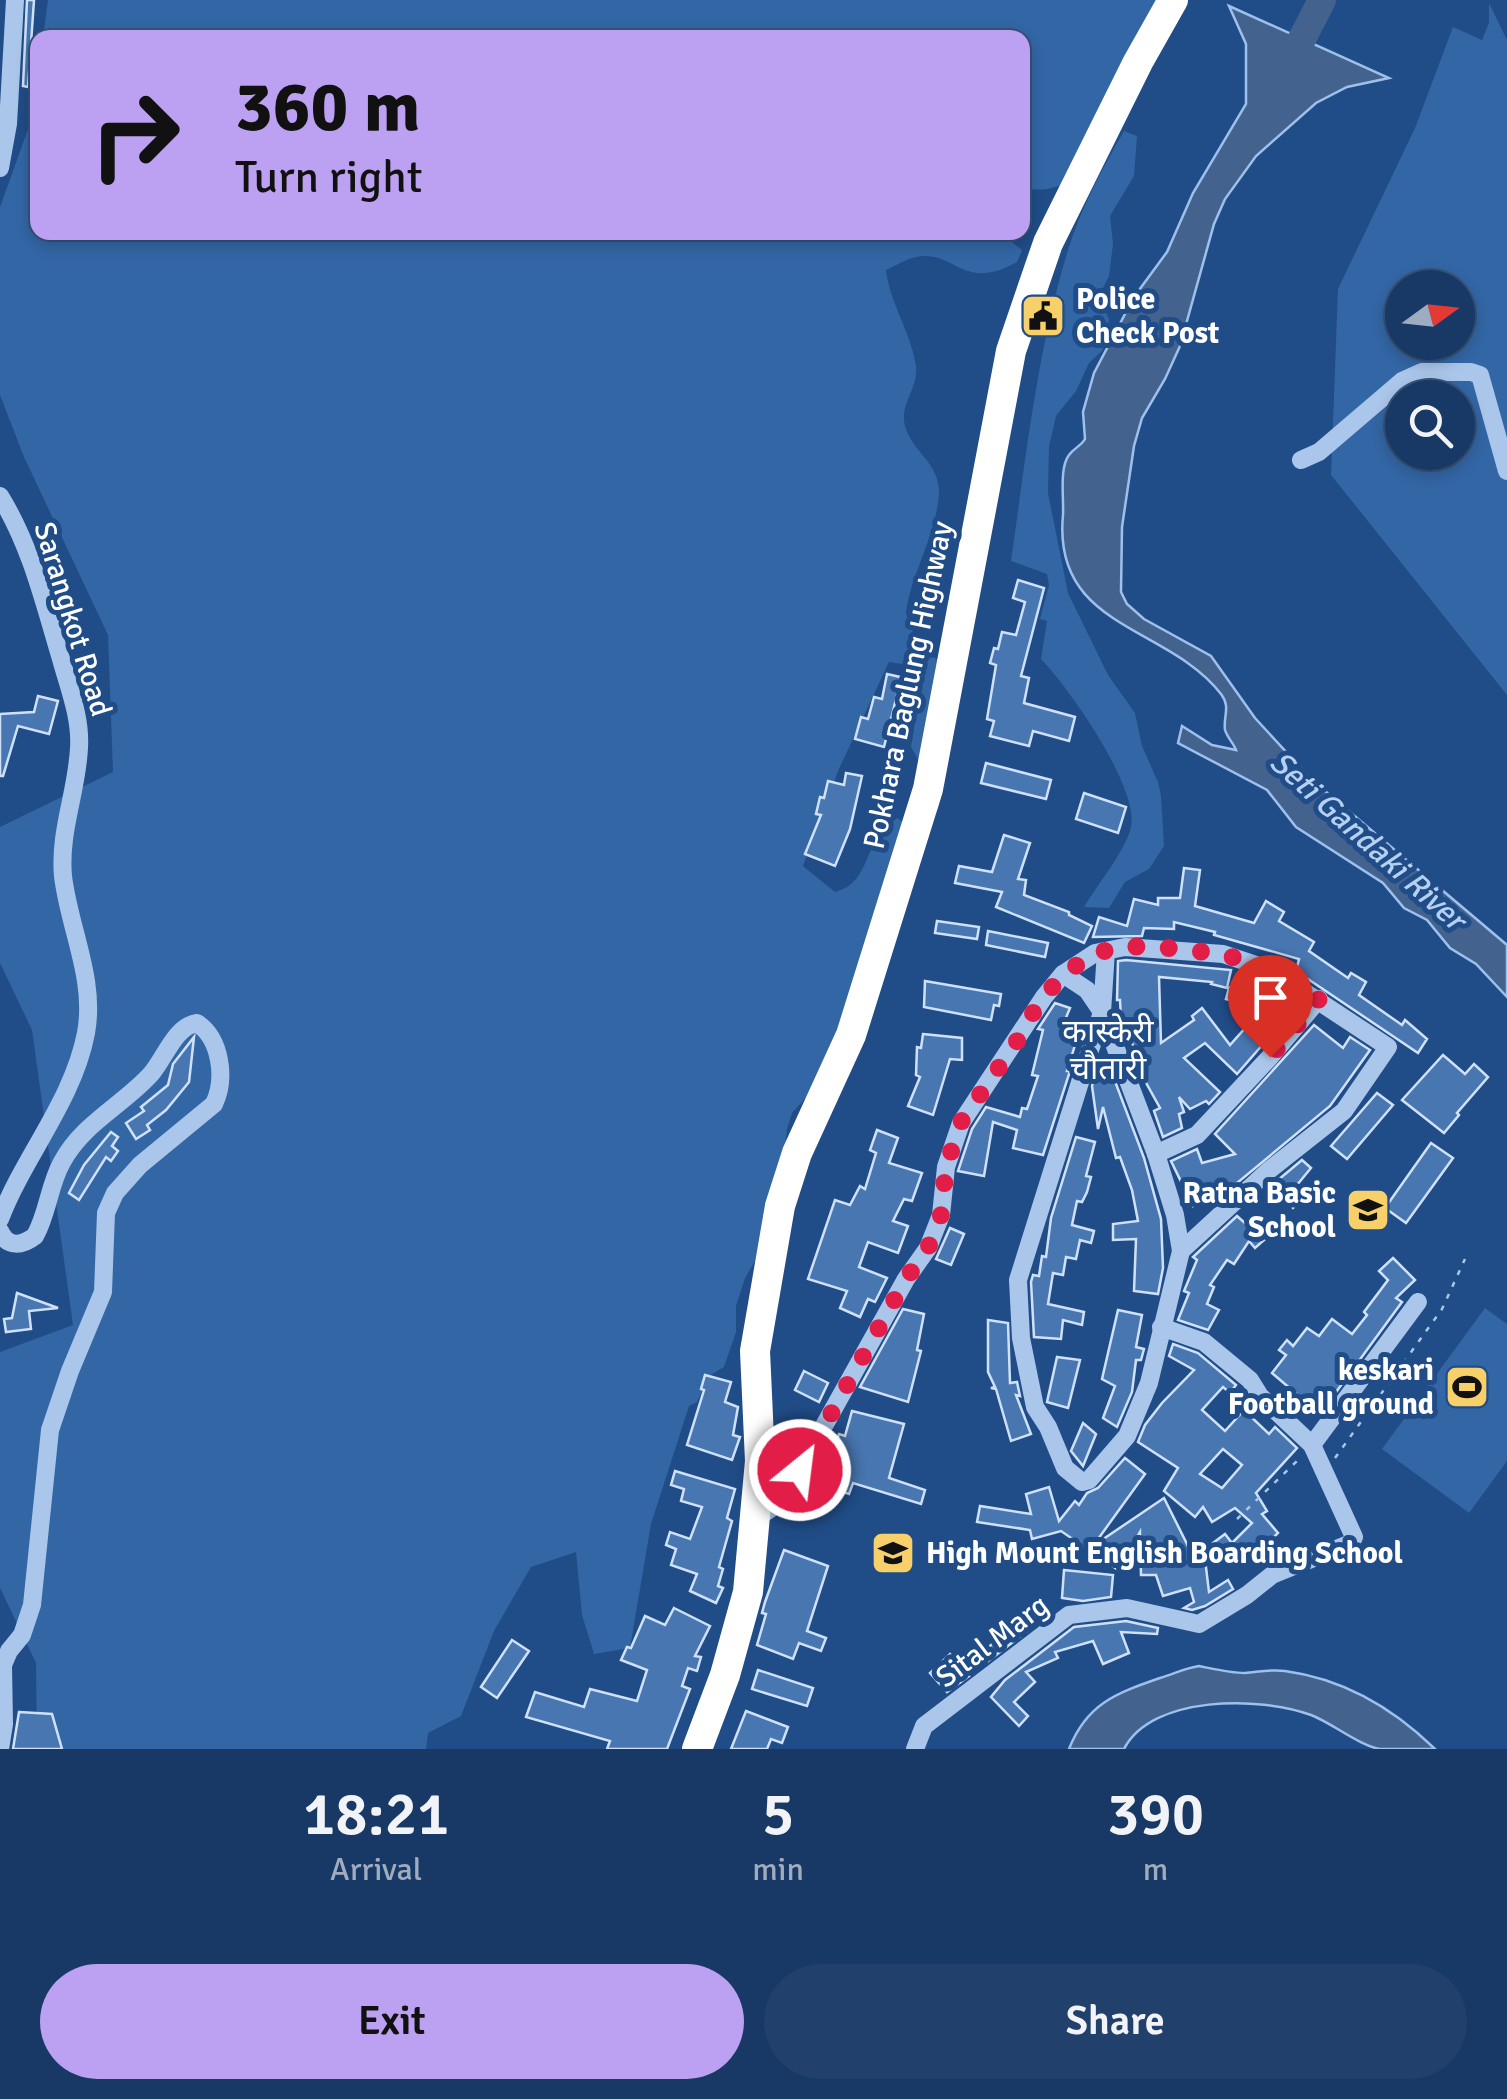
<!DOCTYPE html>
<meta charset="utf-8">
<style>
:root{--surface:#183965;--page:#21406b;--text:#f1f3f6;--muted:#9facbf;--line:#365379;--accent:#bca0f2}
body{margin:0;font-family:Signika,"Noto Sans Devanagari",sans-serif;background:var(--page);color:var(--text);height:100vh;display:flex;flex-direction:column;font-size:38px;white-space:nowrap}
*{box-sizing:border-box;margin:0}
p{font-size:32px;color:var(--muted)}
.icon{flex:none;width:55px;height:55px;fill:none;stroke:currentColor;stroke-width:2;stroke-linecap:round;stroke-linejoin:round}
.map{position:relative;height:1749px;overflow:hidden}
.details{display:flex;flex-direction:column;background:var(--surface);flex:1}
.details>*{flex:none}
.banner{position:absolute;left:30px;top:30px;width:1000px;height:210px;border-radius:20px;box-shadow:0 5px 15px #0003,0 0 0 2px var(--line);background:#bca0f2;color:#111;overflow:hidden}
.needle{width:65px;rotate:75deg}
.controls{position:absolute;left:1385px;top:270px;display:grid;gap:20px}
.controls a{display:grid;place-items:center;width:90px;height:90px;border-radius:50%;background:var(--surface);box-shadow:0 5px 15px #0003,0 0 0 2px var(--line);font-size:50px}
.pin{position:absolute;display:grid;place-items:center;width:85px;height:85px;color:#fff;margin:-102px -42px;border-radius:50% 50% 50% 0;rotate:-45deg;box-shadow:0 0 10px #0007}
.pin .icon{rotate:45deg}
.me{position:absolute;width:110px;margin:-55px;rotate:29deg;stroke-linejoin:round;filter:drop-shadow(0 0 8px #0008)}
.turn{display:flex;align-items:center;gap:35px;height:210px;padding:0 40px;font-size:45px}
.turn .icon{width:130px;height:130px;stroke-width:2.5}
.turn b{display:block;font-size:70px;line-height:85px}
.eta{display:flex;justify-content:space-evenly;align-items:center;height:170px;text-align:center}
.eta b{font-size:60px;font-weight:600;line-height:70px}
.primary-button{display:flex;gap:20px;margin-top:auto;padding:20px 40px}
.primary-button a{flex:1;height:115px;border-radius:60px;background:var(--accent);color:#111;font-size:40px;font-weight:600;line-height:115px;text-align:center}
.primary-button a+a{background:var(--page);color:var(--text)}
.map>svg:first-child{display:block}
</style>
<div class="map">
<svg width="1507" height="1749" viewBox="0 0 1507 1749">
<rect width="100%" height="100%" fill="#204c87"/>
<g fill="#3366a5" fill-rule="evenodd">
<path d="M 48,0 L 1166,0 L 1066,183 C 1050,190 1039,191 1023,188 L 1022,38 L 603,38 L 589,28 L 595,37 L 43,38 Z"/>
<path d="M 1489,3 L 1507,40 L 1507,695 L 1331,475 L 1338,289 L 1415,128 L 1453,27 L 1482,40 L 1489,23 ZM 1402,288 L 1458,288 L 1458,342 L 1402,342 ZM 1402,398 L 1458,398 L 1458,452 L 1402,452 Z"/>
<path d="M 37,78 L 38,232 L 1007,232 L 1007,238 L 1022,250 L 1017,262 C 962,293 955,249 916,257 C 906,259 895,266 886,270 C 890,304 911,332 916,366 C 919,388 899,404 905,426 C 912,452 940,463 939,493 C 937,534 911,573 906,613 C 911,632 921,650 938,660 L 949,752 L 938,810 L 932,808 L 919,761 L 911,747 L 922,677 L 915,666 L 889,662 L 838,771 L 803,866 L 835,892 C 865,884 864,857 879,835 C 883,829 891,823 897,818 L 906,824 L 819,1083 L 792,1113 L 787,1129 L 775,1227 L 745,1278 L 736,1306 L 736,1332 L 724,1367 L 709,1376 L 697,1402 L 689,1406 L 651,1524 L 630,1648 L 594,1654 L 582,1615 L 576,1552 L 531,1567 L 494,1631 L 461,1716 L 428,1733 L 426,1749 L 37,1749 L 36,1663 L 0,1588 L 0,1352 L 73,1325 L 32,1030 L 0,963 L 0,827 L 113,772 L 108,635 L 24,457 L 0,395 L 0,207 L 31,121 Z"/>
<path d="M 1124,131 L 1137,136 L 1134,176 L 1110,216 L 1113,244 L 1109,276 L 1102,290 L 1102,304 L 1109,319 L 1108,337 L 1102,351 L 1089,363 L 1076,391 L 1056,416 L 1049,447 L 1048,493 L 1068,593 L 1108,675 L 1135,713 L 1142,746 L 1158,782 L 1161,796 L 1164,846 L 1149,869 L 1125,882 L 1109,908 L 1084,907 C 1097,885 1126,850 1131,827 C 1139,787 1069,688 1041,659 L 1047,621 L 1040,619 L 1049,585 L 1047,574 L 1011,561 C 1026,457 1037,351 1068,250 C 1081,208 1102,169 1124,131 Z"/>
<polygon points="1485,1308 1507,1324 1507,1461 1469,1513 1382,1449"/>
</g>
<g fill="#43638e" stroke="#9dc1ec" stroke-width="2.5">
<path d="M 1229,6 L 1389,78 L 1347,87 L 1316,103 L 1256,156 L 1225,199 L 1214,224 L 1180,346 L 1165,379 L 1142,418 L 1134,446 L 1122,527 L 1121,592 L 1127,604 L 1144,619 L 1211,656 L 1255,718 L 1312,780 L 1507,945 L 1507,997 L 1476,964 L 1450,948 L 1427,920 L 1404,908 L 1383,883 L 1296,827 L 1267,790 L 1178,743 L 1182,726 L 1212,745 L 1236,750 C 1234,744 1227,737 1225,730 C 1223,716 1231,707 1221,694 C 1168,625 1052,629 1063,515 C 1064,499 1059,468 1069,455 C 1074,448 1081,446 1085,439 L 1083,412 L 1094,373 L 1134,297 L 1167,252 L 1193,193 L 1246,104 L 1246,44 Z"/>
<path d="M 1199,1666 C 1214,1669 1230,1673 1245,1673 C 1258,1672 1271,1669 1285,1671 C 1344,1679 1393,1708 1435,1749 C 1418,1749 1398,1749 1380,1749 C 1360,1746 1332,1723 1311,1715 C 1260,1696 1152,1695 1124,1749 L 1069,1749 C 1087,1703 1117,1693 1160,1678 C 1174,1674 1185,1668 1199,1666 Z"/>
</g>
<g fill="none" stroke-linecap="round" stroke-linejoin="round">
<polyline stroke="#43638e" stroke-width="28" points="1286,70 1322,0"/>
</g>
<g fill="#4876b0" stroke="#cfe1f8" stroke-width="2.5" fill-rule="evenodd">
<polygon points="27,0 34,0 28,87 23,86"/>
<polygon points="1018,580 1044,588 1021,676 1029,678 1024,703 1075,717 1069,741 1033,731 1029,746 990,736 994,721 987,719 996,665 990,663 994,648 998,649 1002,632 1016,635 1025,602 1013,598"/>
<polygon points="887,674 909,679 905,697 897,695 884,747 855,739 861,717 868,719 874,697 882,699"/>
<polygon points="38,696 58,701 49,734 18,726 3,776 0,776 0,714 34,712"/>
<polygon points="986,763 1051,780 1046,799 981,783"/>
<polygon points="846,773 862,776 850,829 835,866 805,854 821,815 816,814 820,797 824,798 828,781 844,785"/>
<polygon points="1084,793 1126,807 1118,833 1076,819"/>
<polygon points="1004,835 1030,843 1018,879 1026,880 1024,895 1069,912 1069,915 1092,926 1084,943 996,907 1002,892 955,883 959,866 992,872"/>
<polygon points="1184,868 1200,870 1195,906 1254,923 1266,901 1284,912 1279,921 1314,942 1309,951 1348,978 1351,973 1366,982 1359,995 1402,1025 1405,1020 1427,1039 1418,1053 1296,971 1299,959 1214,935 1215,932 1174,922 1174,929 1144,928 1142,936 1093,937 1099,917 1127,926 1134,899 1158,905 1158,898 1180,898"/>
<polygon points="937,921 979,927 977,939 935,933"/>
<polygon points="988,931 1048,943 1045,957 986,945"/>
<polygon points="1126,960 1231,970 1227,988 1211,984 1212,982 1159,977 1161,1043 1194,1020 1192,1016 1202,1008 1230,1045 1263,1008 1226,999 1229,988 1240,979 1260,984 1262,980 1266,981 1299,1003 1237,1074 1205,1043 1184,1058 1220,1092 1209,1104 1206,1101 1190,1109 1179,1097 1184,1112 1179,1114 1182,1128 1163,1137 1154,1111 1160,1108 1145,1081 1142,1082 1130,1034 1127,1035 1124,1017 1121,1018 1120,1000 1117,1000 1118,961"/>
<polygon points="925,981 1001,994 999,1006 994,1005 991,1020 924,1007"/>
<polygon points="1055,1003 1070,1008 1063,1025 1080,1029 1067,1071 1070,1071 1043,1155 1013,1148 1017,1130 993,1122 984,1176 958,1171 972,1129 986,1107 1020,1117 1022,1108 1027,1109 1038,1076 1032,1075 1043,1030 1038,1029"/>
<polygon points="1314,1025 1343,1048 1350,1037 1370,1050 1330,1106 1231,1188 1193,1206 1171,1161 1197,1149 1202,1163 1235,1154 1215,1134"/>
<polygon points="923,1034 962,1038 962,1060 950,1059 933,1115 908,1106 920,1077 916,1075 917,1047 921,1048"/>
<polygon points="194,1037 189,1082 166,1110 147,1125 150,1130 136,1139 126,1123 144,1111 141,1107 168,1085 173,1064"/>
<polygon points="1443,1055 1465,1074 1474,1064 1488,1077 1457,1113 1459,1115 1444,1133 1402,1100"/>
<polygon points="1110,1068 1144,1158 1161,1219 1163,1268 1158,1294 1134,1291 1136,1239 1113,1240 1113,1224 1138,1221 1132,1190 1120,1157 1116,1158 1103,1107 1098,1129 1092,1086 1097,1069"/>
<polygon points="1377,1093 1393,1105 1347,1159 1331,1146"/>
<polygon points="877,1130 898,1138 889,1163 922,1173 912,1201 904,1199 893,1221 908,1226 898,1253 868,1242 859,1267 887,1278 875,1302 868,1299 860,1317 840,1308 847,1291 808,1279 835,1200 850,1205 860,1186 865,1189 876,1153 870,1150"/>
<polygon points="111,1132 118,1137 112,1146 118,1151 111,1161 106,1157 79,1200 69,1193 84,1165"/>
<polygon points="1076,1137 1095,1142 1086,1176 1091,1177 1087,1192 1082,1202 1077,1201 1072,1225 1094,1231 1091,1243 1080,1240 1076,1259 1066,1257 1063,1275 1053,1273 1048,1304 1084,1312 1082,1325 1063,1320 1061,1339 1034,1337 1031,1282 1033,1275 1039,1276 1042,1256 1046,1257 1051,1218"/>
<polygon points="1431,1143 1453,1158 1406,1223 1385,1208"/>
<polygon points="1302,1160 1311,1168 1297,1185 1306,1195 1293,1208 1272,1185"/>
<polygon points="1237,1216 1264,1240 1255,1248 1249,1241 1234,1264 1227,1260 1210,1285 1214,1287 1207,1304 1219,1310 1208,1330 1178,1320 1189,1293 1184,1291 1197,1260 1193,1257"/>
<polygon points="950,1228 964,1234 951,1265 936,1259"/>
<polygon points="1393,1258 1415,1280 1396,1298 1402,1302 1320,1414 1272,1373 1286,1355 1279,1350 1287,1340 1293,1346 1307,1328 1319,1336 1332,1319 1352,1334 1367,1315 1364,1312 1388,1280 1379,1271"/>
<polygon points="17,1293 58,1308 29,1311 31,1329 6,1332 4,1319 12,1318"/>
<polygon points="903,1309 924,1314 917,1350 921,1351 908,1402 860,1387"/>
<polygon points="1118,1310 1142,1315 1136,1347 1144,1349 1141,1360 1136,1360 1132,1392 1117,1427 1103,1418 1115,1386 1102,1379"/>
<polygon points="988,1320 1008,1323 1010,1383 1017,1382 1020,1396 1016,1395 1031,1434 1011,1441 996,1389 991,1388 995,1387 988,1372"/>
<path d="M 1173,1344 L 1198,1353 L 1236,1385 L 1230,1393 L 1223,1387 L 1202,1410 L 1225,1431 L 1244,1410 L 1269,1434 L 1275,1427 L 1297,1448 L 1256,1493 L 1267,1511 L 1262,1514 L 1278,1533 L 1256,1555 L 1249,1548 L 1230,1564 L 1213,1543 L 1225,1534 L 1232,1543 L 1252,1523 L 1235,1508 L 1212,1522 L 1203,1507 L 1195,1517 L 1164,1491 L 1178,1468 L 1138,1442 L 1145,1425 L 1162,1403 L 1194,1370 L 1169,1356 ZM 1223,1449 L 1242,1465 L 1222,1488 L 1200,1474 Z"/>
<polygon points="1057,1357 1080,1360 1068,1408 1047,1402"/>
<polygon points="804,1371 828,1383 819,1402 795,1390"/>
<polygon points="705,1375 731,1382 725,1402 738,1407 733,1435 740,1437 732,1460 687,1445 704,1390 701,1389"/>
<polygon points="852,1411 904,1424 889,1478 925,1490 921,1504 853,1483 849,1494 824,1486 839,1434 845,1436"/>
<polygon points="1083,1423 1096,1434 1083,1466 1071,1451"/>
<polygon points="1125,1458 1145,1474 1093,1546 1164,1498 1194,1558 1204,1551 1209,1592 1228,1580 1233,1589 1205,1606 1192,1610 1184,1608 1194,1602 1190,1588 1163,1596 1156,1575 1141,1575 1140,1532 1118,1570 1061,1531 1032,1539 1030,1530 977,1522 980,1506 1031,1514 1026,1494 1049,1487 1059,1521 1075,1501 1079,1505 1087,1493 1098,1488"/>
<polygon points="675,1471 735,1489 727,1518 732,1521 719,1567 723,1569 718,1586 723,1588 716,1603 690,1591 697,1574 671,1565 676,1549 666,1545 670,1532 690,1539 702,1507 681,1501 684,1489 671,1485"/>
<polygon points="784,1550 828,1566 807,1631 826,1638 821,1651 799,1643 793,1659 757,1645 766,1614 762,1613 765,1602"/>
<polygon points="1064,1570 1113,1575 1111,1597 1083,1601 1062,1598"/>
<polygon points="674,1608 710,1626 695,1656 701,1657 697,1671 688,1668 682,1686 690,1689 667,1749 607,1749 610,1741 526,1717 535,1692 584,1707 590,1689 637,1701 647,1670 621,1660 627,1647 631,1648 645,1616 665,1625"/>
<polygon points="1019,1617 1031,1628 987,1662 980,1656"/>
<polygon points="1126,1621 1158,1628 1157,1634 1121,1632 1129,1653 1103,1664 1093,1641 1055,1652 1058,1658 1026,1672 1035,1682 1014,1702 1028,1716 1019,1726 991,1697 1005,1680 1074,1627"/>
<polygon points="512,1640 529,1651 497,1698 481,1687"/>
<polygon points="950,1654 969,1676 947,1692 930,1673"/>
<polygon points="758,1670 813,1688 807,1706 752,1689"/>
<polygon points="746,1711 788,1727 782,1743 771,1739 767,1749 731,1749"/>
<polygon points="19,1712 52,1714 62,1749 13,1749"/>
</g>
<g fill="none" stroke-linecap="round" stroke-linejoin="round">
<g stroke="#aac6ea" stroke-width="2.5" stroke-dasharray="5 8" stroke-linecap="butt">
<polyline points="1335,1458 1442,1309 1465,1259"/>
<polyline points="1237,1519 1298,1460"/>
</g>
<g stroke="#aac6ea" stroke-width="18">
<polyline points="0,168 8,124 15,0"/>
<polyline points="1301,460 1319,452 1402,381 1422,372 1471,372 1480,375 1507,471"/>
<path d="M 0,496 C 31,546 44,603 61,659 C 69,688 81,718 79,748 C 77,792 59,831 63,876 C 69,928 96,979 86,1033 C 73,1101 24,1156 0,1219"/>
<polyline points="1063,974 1087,990 1102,1012 1156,1154 1175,1215 1181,1251 1149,1383 1127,1436 1089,1480 1082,1482 1065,1468 1048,1427 1035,1407 1021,1338 1018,1280 1102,1012 1106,951"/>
<polyline points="1156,1154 1197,1135 1270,1057 1319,999"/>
<path d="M 0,1231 C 7,1248 22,1246 35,1236 C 48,1213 49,1185 62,1162 C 83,1123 123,1105 151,1074 C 165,1058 175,1026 197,1023 C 221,1039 226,1079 214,1104 L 140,1165 L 115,1193 L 106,1213 L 103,1292 L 70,1371 L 50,1430 L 32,1605 L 22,1635 L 9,1651 L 3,1665 L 4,1724 L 0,1749"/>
<polyline points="1312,1445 1418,1302"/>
<polyline points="755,1519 782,1501 906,1279 928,1248 941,1215 946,1167 961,1123 1044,997 1063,974 1095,953 1125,947 1223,954 1271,970 1388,1047 1344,1111 1268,1171 1181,1251"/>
<polyline points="915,1749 924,1726 1069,1615 1127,1608 1199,1624 1247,1595 1272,1575 1351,1543 1354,1537 1312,1445 1260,1396 1250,1380 1204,1342 1161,1327"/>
</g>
<polyline stroke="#fff" stroke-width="30" points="697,1749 725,1675 748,1592 760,1461 755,1351 780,1206 797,1153 851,1035 928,789 1011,351 1048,243 1138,62 1173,0"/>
</g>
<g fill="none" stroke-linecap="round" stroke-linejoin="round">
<polyline stroke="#e11d48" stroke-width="18" stroke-dasharray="0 32.4" points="800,1470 906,1279 928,1248 941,1215 946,1167 961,1122 1016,1043 1037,1006 1063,974 1096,953 1125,946 1168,948 1223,954 1271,970 1319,999 1270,1057"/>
</g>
<defs>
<symbol id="civic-square" viewBox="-11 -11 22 22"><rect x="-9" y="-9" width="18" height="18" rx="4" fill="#f8d06a" stroke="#204c87"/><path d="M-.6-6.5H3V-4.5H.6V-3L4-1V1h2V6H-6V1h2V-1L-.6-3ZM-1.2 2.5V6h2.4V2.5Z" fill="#111"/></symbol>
<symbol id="school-square" viewBox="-11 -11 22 22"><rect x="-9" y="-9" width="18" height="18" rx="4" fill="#f8d06a" stroke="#204c87"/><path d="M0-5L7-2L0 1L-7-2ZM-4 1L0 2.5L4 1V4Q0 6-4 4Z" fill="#111"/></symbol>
<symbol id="stadium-square" viewBox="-11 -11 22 22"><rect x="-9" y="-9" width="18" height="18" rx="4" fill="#f8d06a" stroke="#204c87"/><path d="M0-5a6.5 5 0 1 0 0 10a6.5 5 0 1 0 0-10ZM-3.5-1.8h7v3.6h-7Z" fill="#111"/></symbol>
</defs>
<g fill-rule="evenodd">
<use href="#civic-square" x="1018" y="291" width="50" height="50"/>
<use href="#school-square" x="1343" y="1185" width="50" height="50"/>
<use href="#stadium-square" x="1442" y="1362" width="50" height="50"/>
<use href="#school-square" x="868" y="1528" width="50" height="50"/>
</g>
<g text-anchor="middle" stroke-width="10" stroke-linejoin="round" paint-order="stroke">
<g font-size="30" font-weight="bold" fill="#fff" stroke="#204c87" text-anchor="start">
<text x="1076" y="309">Police<tspan x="1076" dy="34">Check Post</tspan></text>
<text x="1336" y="1203" text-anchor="end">Ratna Basic<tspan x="1336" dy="34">School</tspan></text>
<text x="1434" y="1380" text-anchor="end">keskari<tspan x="1434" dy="34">Football ground</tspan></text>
<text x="926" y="1563">High Mount English Boarding School</text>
</g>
<g font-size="30" fill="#fff" stroke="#204c87">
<text transform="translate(73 619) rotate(73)" y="10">Sarangkot Road</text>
<text transform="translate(908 685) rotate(-78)" y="10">Pokhara Baglung Highway</text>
<text transform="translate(992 1641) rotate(-37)" y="10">Sital Marg</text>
</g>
<g font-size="32" font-style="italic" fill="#b6d0f2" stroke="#204c87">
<text transform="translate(1368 840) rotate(42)" y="11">Seti Gandaki River</text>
</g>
<g font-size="32" fill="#fff" stroke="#204c87">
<text x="1108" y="1042">कास्केरी<tspan x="1108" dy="37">चौतारी</tspan></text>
</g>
</g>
</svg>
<div class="controls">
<a><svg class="needle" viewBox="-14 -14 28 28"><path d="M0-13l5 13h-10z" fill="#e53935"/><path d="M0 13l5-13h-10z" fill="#9facbf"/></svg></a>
<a><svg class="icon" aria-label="search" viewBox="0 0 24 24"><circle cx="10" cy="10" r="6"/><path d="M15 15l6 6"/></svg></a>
</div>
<div class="pin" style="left:1270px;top:1057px;background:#d93025"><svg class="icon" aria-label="arrive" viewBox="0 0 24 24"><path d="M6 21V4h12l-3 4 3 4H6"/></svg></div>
<svg class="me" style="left:800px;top:1470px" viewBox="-20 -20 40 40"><circle r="17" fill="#e11d48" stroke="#fff" stroke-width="3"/><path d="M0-11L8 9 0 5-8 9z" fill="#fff"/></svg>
<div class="banner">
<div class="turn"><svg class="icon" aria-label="right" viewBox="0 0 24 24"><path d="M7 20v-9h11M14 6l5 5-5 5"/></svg><div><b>360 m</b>Turn right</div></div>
</div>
</div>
<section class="details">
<div class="eta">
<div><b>18:21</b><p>Arrival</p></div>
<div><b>5</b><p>min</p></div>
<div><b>390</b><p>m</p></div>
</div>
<div class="primary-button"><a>Exit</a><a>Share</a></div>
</section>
